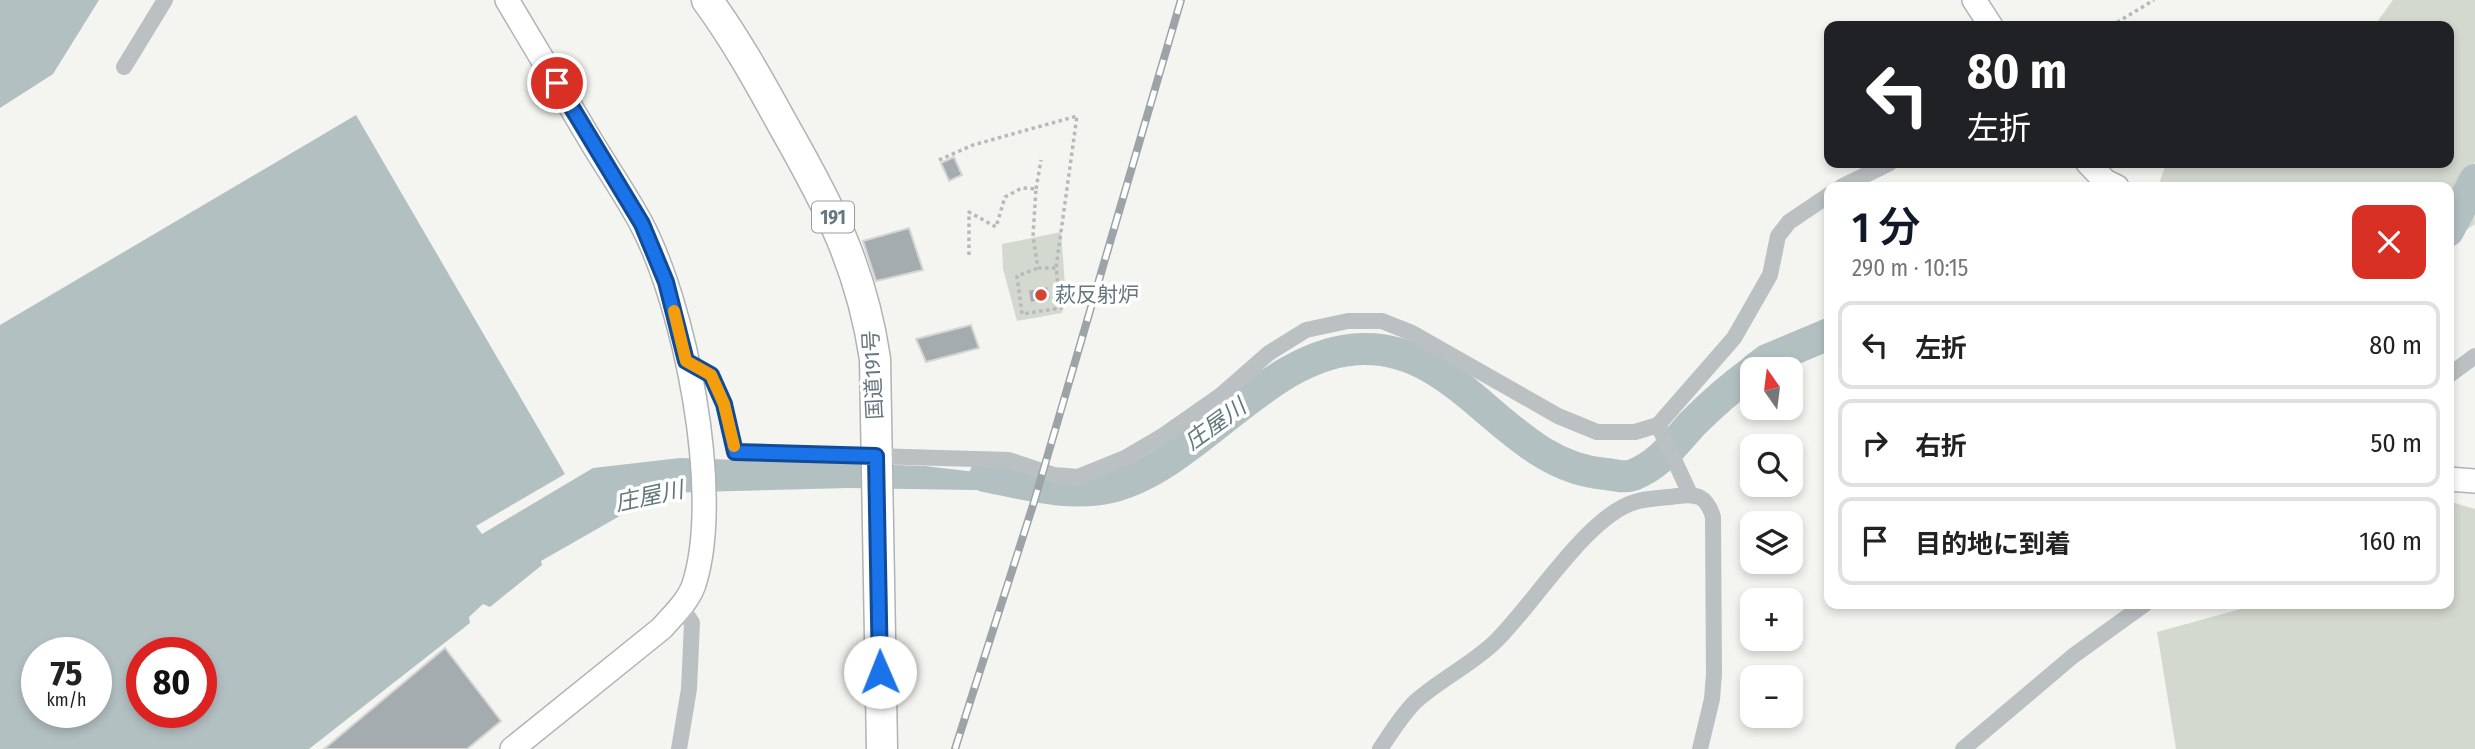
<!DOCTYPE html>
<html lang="ja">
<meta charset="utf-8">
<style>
:root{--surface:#fff;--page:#f6f6f6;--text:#222;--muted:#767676;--line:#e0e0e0;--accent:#111827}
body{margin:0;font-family:"Fira Sans Condensed","Noto Sans JP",sans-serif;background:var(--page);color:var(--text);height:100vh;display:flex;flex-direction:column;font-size:26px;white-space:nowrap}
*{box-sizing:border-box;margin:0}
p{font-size:23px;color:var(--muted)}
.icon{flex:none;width:38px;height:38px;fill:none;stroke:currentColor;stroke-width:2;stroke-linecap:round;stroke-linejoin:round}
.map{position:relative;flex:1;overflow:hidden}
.drawer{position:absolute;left:1824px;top:182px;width:630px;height:427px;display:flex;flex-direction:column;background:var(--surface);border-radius:14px;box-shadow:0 4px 10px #0003}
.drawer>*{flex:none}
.banner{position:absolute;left:1824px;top:21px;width:630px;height:147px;border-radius:14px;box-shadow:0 4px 10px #0003;background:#202124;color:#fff;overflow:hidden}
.needle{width:46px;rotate:346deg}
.fabs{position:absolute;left:1740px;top:357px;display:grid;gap:14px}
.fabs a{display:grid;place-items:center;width:63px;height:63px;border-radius:14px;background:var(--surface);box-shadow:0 4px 10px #0003;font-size:35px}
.speed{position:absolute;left:21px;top:637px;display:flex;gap:14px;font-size:35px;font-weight:700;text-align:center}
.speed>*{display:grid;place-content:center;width:91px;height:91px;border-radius:50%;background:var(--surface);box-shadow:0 4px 10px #0003;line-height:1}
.speed small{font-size:18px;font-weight:400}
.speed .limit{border:10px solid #d22;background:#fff;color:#111}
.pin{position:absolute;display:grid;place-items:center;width:60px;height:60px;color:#fff;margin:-30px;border:4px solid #fff;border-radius:50%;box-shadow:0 2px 7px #0007}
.me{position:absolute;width:77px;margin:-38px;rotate:359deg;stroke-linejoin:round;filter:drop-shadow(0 0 5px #0008)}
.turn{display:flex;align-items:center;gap:24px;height:147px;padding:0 28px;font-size:32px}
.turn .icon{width:91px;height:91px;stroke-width:2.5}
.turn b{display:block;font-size:49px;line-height:60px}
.round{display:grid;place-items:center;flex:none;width:74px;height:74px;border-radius:14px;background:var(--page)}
.overview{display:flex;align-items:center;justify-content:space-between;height:119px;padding:0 28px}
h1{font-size:42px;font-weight:600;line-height:52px;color:var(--accent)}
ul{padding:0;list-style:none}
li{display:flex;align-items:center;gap:21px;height:88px;margin:0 14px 10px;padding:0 14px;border:4px solid var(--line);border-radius:14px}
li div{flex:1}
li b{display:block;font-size:26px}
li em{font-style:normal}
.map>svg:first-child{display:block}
</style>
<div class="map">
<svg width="2475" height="749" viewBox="0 0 2475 749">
<rect width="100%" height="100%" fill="#f4f4f1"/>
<g fill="#d4d9d0">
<polygon points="2393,0 2475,0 2475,161 2472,170 2475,224 2448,242 2448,187 2159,184 2166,163 2448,163 2448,26 2374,26"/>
<polygon points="1061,232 1066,299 1062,313 1017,321 1003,269 1002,244"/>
<polygon points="2448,501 2475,509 2475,749 2176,749 2157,632 2259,604 2448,604"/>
</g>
<g fill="#b3c0c2" fill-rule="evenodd">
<polygon points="0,0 99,0 53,74 0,108"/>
<path d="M 356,115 L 565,474 L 476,526 L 482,534 L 593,468 L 680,458 L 925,466 L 1027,478 L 1027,491 L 848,488 L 660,493 L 541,561 L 542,565 L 490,607 L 483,604 L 469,617 L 470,623 L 309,749 L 0,749 L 0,325 ZM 37,653 L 96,653 L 96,712 L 37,712 ZM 142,653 L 201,653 L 201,712 L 142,712 Z"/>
</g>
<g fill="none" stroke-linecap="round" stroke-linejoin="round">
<g stroke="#b3c0c2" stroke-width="32">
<polyline points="2448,231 2475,180"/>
<polyline points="1755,369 1767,360 1829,334"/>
<path d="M 985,476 C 1024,484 1072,497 1111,487 C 1199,465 1268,350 1363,349 C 1464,347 1507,467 1606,474 C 1614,475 1625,478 1633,475 C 1659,465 1674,444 1692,424 C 1711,405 1730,388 1752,372"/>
</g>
</g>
<g fill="#a4acaf" stroke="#d5d5d3" stroke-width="2">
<polygon points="954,157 962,175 949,181 941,163"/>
<polygon points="909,228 923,270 876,281 863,241"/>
<polygon points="1048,286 1051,299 1030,303 1028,290"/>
<polygon points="971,325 979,348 926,362 916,339"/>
<polygon points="445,648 501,721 467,749 324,749"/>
</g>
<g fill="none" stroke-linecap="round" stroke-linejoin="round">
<defs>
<g id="secondary">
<path d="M 507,0 C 536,49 565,98 594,146 C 610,172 627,197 641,223 C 685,306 722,490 695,581 C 690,600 674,614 662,628 L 512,749"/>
<polyline points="1974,0 1991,26"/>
<polyline points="2088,163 2105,181 2117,187"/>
<polyline points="2448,479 2475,481"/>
</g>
<path id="highway" d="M 707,0 C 735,38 759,81 782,123 C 828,204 861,265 875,359 L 882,749"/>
</defs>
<use href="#secondary" stroke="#aeb4b7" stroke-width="26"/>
<use href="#highway" stroke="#afb3b5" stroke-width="33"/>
<g stroke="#b7babc" stroke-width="3.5" stroke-dasharray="3.5 3.5" stroke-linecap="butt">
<polyline points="2111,26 2154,0"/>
<polyline points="939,160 973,145 1077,116 1056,268"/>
<polyline points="1036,189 1041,160"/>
<polyline points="969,255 969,212 996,227 1005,197 1022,188 1036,189 1033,236 1038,268"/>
<polygon points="1038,268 1056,268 1061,308 1022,314 1017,276"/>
</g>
<g stroke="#bbc0c2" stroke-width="16">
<polyline points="124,67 165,0"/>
<polyline points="1841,187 1890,163"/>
<polyline points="686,361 711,375 724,404 735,452 1009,460 1054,475 1078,477 1125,458 1161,437 1221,395 1269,353 1306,330 1348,321 1382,321 1412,333 1558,416 1597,432 1635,432 1658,425 1734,338 1770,275 1778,236 1789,222 1829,195"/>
<polyline points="2448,376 2475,356"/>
<polyline points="1658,425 1690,494"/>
<polyline points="679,749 689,689 692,623 682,607"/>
<path d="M 1380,749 C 1391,733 1401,716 1415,702 C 1440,679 1470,666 1496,641 C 1534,604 1587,516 1635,502 C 1648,498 1664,498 1678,496 C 1698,493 1707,497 1713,517 L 1714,674 L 1712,699 L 1700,749"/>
<polyline points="1963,749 2073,656 2145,604"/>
</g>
<use href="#secondary" stroke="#fff" stroke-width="23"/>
<use href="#highway" stroke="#fff" stroke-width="30"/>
<defs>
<polyline id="rail" points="955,749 1034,502 1181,0"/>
</defs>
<use href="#rail" stroke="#9da4a8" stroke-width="8"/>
<use href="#rail" stroke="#fff" stroke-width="5" stroke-dasharray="16" stroke-linecap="butt"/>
</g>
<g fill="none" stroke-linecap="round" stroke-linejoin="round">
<defs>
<polyline id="route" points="557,83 642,224 666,282 686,361 711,375 724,404 735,452 876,456 880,672"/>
</defs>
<use href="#route" stroke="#114b97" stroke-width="18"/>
<use href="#route" stroke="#1a73e8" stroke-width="12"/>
<polyline stroke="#f59e0b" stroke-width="12" points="674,311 686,361 711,375 724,404 734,446"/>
</g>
<circle fill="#d34532" stroke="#fff" stroke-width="2.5" cx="1041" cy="295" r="7"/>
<g text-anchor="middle" stroke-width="7" stroke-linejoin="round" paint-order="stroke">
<rect fill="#fff" stroke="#94a0a5" stroke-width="2" x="812" y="201.5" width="42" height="31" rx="5"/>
<g font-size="19" font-weight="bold" fill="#66777f">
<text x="833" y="224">191</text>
</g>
<g font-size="21" fill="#66777f" stroke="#fff" text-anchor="start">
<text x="1055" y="302">萩反射炉</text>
</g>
<g font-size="21" fill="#66777f" stroke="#fff">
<text transform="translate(873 375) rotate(-93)" y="7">国道191号</text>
</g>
<g font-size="23" font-style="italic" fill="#62787c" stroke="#fff">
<text transform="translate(1215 424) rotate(-36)" y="8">庄屋川</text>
<text transform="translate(649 496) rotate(-12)" y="8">庄屋川</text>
</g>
</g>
</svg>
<div class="fabs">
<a><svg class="needle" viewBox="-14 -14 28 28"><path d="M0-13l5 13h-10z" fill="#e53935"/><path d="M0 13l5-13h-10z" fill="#767676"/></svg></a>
<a><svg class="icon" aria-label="search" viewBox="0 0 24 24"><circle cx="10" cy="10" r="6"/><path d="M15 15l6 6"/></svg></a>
<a><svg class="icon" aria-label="layers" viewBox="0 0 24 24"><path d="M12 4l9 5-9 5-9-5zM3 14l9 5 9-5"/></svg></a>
<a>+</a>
<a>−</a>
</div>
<div class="speed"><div>75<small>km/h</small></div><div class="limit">80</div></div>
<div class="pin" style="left:557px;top:83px;background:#d93025"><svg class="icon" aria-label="arrive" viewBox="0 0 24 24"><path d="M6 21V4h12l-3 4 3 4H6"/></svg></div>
<svg class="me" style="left:880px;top:672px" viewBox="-20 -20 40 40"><circle r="19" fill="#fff"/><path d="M0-13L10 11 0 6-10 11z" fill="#1a73e8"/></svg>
<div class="banner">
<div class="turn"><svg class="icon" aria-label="left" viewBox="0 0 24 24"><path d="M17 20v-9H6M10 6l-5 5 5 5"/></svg><div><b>80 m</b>左折</div></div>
</div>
<section class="drawer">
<div class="overview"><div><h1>1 分</h1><p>290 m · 10:15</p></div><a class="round" style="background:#d93025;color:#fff"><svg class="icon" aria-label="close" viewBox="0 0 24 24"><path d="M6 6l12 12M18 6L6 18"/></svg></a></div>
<ul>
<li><svg class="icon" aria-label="left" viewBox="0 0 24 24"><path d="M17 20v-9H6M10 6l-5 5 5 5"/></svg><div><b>左折</b></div><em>80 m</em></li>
<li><svg class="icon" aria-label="right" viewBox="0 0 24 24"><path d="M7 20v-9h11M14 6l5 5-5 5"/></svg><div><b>右折</b></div><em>50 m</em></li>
<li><svg class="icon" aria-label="arrive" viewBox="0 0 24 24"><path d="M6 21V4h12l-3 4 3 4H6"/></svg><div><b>目的地に到着</b></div><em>160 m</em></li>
</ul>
</section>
</div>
